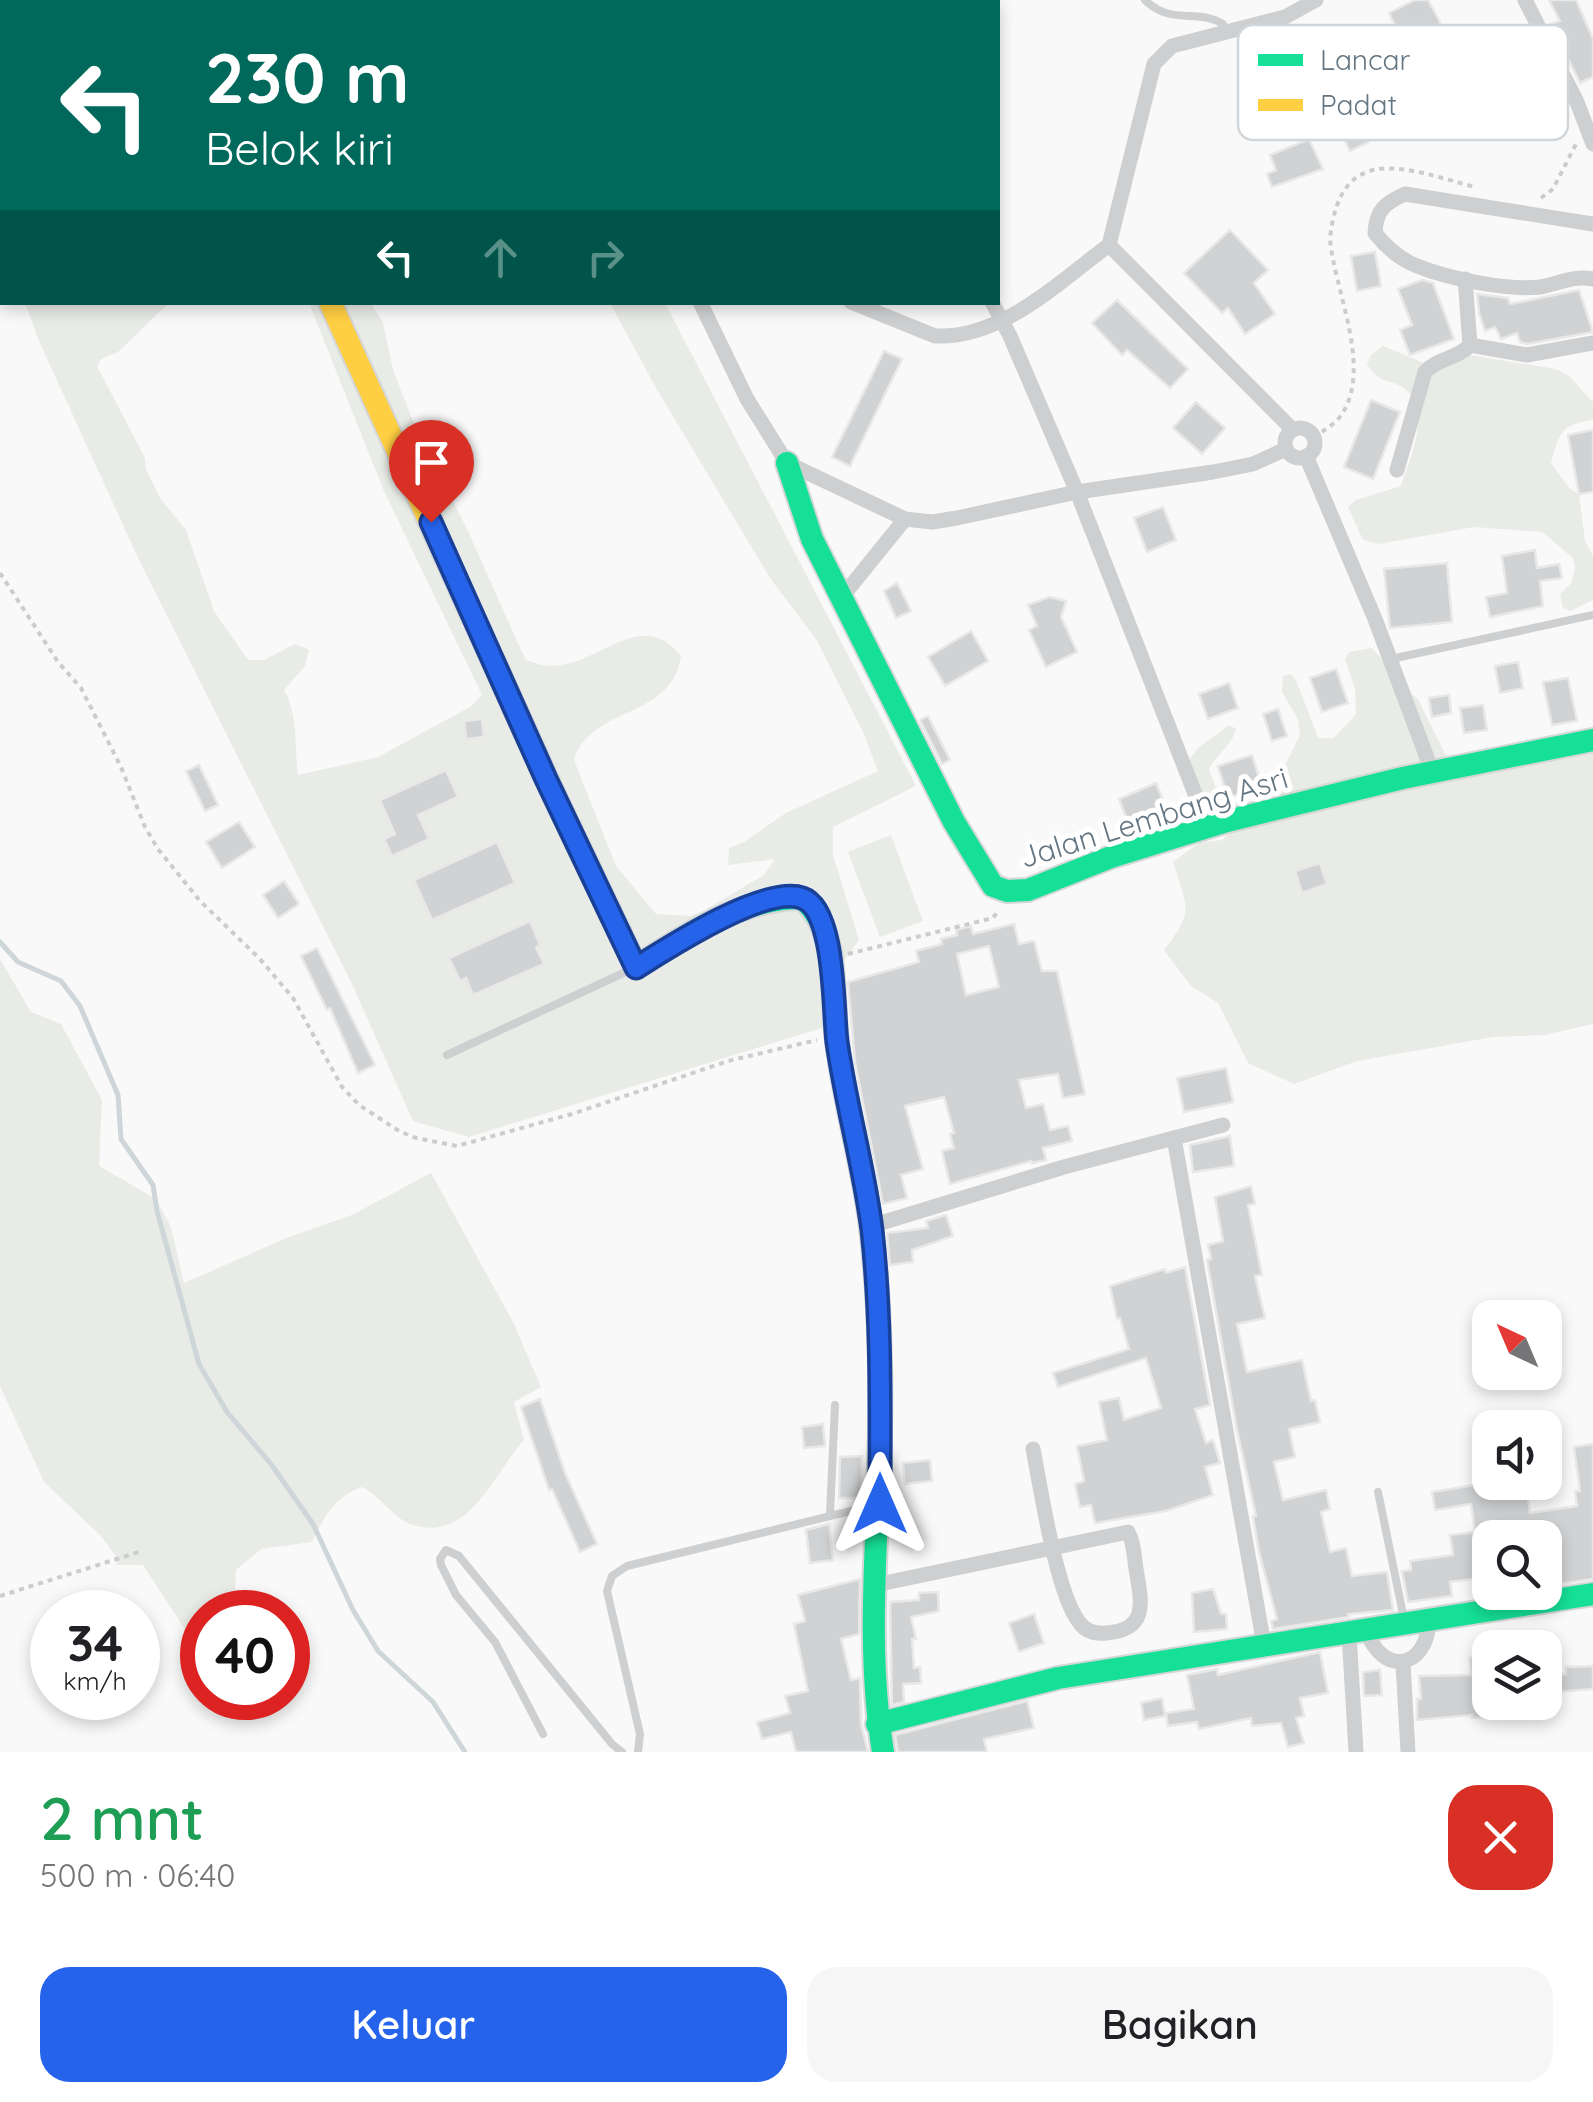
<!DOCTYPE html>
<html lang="id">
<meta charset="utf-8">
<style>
:root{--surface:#fff;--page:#f6f6f6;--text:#202124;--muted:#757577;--accent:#2563eb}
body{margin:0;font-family:Quicksand,sans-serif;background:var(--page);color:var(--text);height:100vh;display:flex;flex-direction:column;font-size:38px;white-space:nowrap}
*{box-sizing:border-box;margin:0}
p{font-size:32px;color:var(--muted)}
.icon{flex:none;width:55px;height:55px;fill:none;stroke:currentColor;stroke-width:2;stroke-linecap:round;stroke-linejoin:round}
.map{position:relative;height:1752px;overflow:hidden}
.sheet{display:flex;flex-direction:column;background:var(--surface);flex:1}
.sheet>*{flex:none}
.guide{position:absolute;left:0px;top:0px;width:1000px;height:305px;box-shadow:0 5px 15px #0003;background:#00695c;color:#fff;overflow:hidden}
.needle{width:65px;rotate:316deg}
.tools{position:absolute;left:1472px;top:1300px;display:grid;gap:20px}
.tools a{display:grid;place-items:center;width:90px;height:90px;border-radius:20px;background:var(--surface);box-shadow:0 5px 15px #0003;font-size:50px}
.speed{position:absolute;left:30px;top:1590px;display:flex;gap:20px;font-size:50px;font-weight:700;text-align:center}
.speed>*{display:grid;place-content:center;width:130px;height:130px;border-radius:50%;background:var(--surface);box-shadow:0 5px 15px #0003;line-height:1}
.speed small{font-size:25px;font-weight:400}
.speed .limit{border:15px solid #d22;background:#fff;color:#111}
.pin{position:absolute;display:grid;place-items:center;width:85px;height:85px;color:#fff;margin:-102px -42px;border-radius:50% 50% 50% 0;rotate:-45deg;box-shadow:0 0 10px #0007}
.pin .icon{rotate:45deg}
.me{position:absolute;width:110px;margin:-55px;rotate:0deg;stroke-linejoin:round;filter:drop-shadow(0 0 8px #0008)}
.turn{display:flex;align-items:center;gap:35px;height:210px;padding:0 40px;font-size:45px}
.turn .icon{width:130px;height:130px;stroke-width:2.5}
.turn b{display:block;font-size:70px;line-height:85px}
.lanes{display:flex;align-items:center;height:95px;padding:0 40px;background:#0003;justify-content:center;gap:50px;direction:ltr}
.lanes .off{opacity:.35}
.round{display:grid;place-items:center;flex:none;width:105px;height:105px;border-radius:30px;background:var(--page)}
.head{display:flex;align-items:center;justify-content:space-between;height:170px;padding:0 40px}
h1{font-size:60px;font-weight:600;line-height:75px;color:#1e9e55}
.cta{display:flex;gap:20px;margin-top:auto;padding:20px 40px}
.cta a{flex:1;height:115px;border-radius:30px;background:var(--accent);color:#fff;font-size:40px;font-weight:600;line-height:115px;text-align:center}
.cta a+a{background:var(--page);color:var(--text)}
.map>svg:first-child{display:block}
</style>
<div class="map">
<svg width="1593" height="1752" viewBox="0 0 1593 1752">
<rect width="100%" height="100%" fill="#f9f9f9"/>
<g fill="#e8ebe6">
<path d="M 25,303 L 169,303 L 118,352 L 101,359 L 97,366 L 145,458 L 146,469 L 160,498 L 186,530 L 214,611 L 248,660 L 264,660 L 295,644 L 309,650 L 305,666 L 284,690 C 299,717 294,746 298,775 L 378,757 L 470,707 L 482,695 L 383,489 L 309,303 L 371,303 L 383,323 L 393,370 L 413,421 L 467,529 L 525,659 C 585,691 634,596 681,656 C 672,720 591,705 574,760 L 616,866 L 656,914 L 690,916 L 705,910 L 764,875 L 775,859 L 728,865 L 729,848 L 744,842 L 786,813 L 878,771 L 863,732 L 816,639 L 770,578 L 656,388 L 610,303 L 665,303 L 916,786 L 833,827 L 833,855 L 859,940 L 828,982 L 828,1026 L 469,1137 L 413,1121 L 352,984 L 139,560 L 39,341 Z"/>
<path d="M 1383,346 L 1424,363 L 1445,351 L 1556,369 L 1569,376 L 1593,402 L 1593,420 C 1560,425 1560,432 1551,463 L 1569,488 L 1579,494 L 1585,541 L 1593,556 L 1593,600 L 1570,611 L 1563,608 L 1560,594 L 1572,582 L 1575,566 L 1573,558 L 1542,532 L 1474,527 L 1379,544 L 1363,540 L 1348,507 L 1356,500 L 1401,486 C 1409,460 1433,410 1405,389 C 1388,377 1379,385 1367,364 L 1371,355 Z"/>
<path d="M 1372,648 L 1386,664 L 1392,680 L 1418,699 L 1454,772 L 1593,749 L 1593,1024 L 1545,1035 L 1493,1037 L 1357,1061 L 1294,1084 L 1248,1063 L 1218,1003 L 1191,986 L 1164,950 C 1195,911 1187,907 1173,862 L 1199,843 L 1222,840 L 1227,835 L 1219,816 L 1193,785 L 1188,762 L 1197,749 L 1229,725 L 1236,729 C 1233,744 1216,755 1209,769 L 1219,797 L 1226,802 L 1253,803 L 1272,792 L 1300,735 L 1298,719 L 1282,692 L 1283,676 L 1291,674 L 1296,680 L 1318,738 L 1334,738 L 1356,714 L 1355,689 L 1345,659 L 1349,652 Z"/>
<polygon points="891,835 923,921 880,937 848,852"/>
<path d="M 0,959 L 31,1012 L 61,1024 L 102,1100 L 99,1166 L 156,1199 L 171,1227 L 184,1283 L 289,1237 L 352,1215 L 431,1173 L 513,1322 L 541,1387 L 514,1402 L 524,1440 C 494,1473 470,1542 413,1525 C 393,1519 381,1496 362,1487 C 334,1497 325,1516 312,1542 L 261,1549 L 236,1570 L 234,1612 L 202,1612 L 202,1646 L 196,1646 L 143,1565 L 116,1565 L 118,1559 L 101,1536 L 44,1482 L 0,1386 Z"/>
</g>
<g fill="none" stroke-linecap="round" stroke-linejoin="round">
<polyline stroke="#ced6d9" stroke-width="5" points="0,942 18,962 61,981 80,1006 118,1095 121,1139 153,1185 157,1211 199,1364 227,1412 271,1464 313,1524 353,1610 378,1651 433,1702 465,1752"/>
</g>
<g fill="#d0d2d3" stroke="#e8e8e8" stroke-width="2.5" fill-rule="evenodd">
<polygon points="1415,0 1428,0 1441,24 1404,43 1389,13"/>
<polygon points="1549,0 1576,0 1593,39 1593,77 1580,83 1551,24 1560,21"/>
<polygon points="1356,115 1369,142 1350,151 1337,124"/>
<polygon points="1309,139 1323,169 1272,187 1267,174 1276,170 1270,155"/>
<polygon points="1230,230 1268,270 1254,283 1275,314 1245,334 1228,308 1222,313 1184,273"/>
<polygon points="1375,252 1381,286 1357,291 1351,256"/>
<polygon points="1422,280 1433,283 1454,339 1410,355 1400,330 1412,325 1398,289"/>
<polygon points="1579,290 1593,332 1527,344 1520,342 1517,333 1501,339 1495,327 1485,331 1479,313 1477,294 1508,298 1510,304"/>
<polygon points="1117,300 1188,369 1170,388 1127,350 1122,355 1092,323"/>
<polygon points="884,351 902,359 850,466 832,457"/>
<polygon points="1371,400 1400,412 1373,479 1344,467"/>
<polygon points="1196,402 1225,428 1202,454 1173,428"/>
<polygon points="1593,430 1593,492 1579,494 1568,435"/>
<polygon points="1163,507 1176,540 1147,552 1134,518"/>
<polygon points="1535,550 1537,568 1559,564 1562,578 1540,581 1543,606 1490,617 1486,597 1507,593 1502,556"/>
<polygon points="1447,563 1452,622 1390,628 1384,569"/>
<polygon points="897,583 911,611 896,618 884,591"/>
<polygon points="1049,597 1066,601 1061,617 1077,652 1046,667 1029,630 1037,626 1028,605"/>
<polygon points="971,631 988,661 945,686 928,657"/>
<polygon points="1518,662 1523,688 1500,693 1495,666"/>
<polygon points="1336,669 1348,703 1322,712 1310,678"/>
<polygon points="1568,678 1577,721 1552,725 1543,682"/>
<polygon points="1229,683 1238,708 1208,719 1199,694"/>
<polygon points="1449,695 1451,713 1432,717 1429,698"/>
<polygon points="1483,705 1487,730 1464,733 1460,708"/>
<polygon points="1278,709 1287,736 1272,741 1263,714"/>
<polygon points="928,716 950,760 942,764 920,720"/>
<polygon points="482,719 484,737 466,739 464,721"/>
<polygon points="1252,755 1262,787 1228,798 1218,766"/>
<polygon points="199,765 218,805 205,811 186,771"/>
<polygon points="446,770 458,797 418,815 429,839 392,856 384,839 395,834 380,800"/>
<polygon points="1156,783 1171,820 1133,835 1119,799"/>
<polygon points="239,822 255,847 222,868 206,842"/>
<polygon points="497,842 515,883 432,920 414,880"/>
<polygon points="1320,863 1327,884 1302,893 1295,871"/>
<polygon points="284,881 299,904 278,918 263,895"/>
<polygon points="530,921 540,945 536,947 544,964 473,995 466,978 460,981 449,958"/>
<path d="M 1014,924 L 1019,944 L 1034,941 L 1042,971 L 1057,971 L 1085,1094 L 1063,1098 L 1058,1074 L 1019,1080 L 1026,1108 L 1043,1104 L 1050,1130 L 1068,1126 L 1072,1141 L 1043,1148 L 1046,1160 L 1032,1163 L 1031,1161 L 950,1184 L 942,1151 L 954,1148 L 950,1134 L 954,1133 L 944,1097 L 905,1106 L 923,1169 L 901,1175 L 907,1198 L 883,1204 L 855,1062 L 848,982 L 919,962 L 916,951 L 942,944 L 941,939 L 957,935 L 956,930 L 971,926 L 973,934 ZM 989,946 L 999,987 L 966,995 L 957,954 Z"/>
<polygon points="317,948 375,1065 358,1073 330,1008 327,1010 301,956"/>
<polygon points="1226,1068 1233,1102 1184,1112 1177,1078"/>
<polygon points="1230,1136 1234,1166 1193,1172 1190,1145"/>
<polygon points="1251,1186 1255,1204 1248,1205 1262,1275 1255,1276 1265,1318 1237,1324 1247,1372 1302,1360 1311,1401 1315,1400 1320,1422 1289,1429 1295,1457 1274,1462 1283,1500 1326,1490 1330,1509 1321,1512 1330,1552 1346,1548 1352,1576 1387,1572 1393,1610 1348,1614 1349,1617 1273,1629 1271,1621 1277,1619 1259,1552 1253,1517 1256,1516 1237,1430 1207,1260 1211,1259 1208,1245 1223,1241 1215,1197"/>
<polygon points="946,1215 953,1236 912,1250 913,1262 890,1265 887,1233 928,1228 926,1221"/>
<polygon points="1185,1267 1210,1405 1195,1409 1206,1443 1213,1440 1220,1463 1205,1467 1213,1495 1166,1511 1095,1523 1091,1505 1080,1507 1075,1484 1084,1481 1077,1446 1107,1440 1099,1402 1119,1398 1124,1420 1161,1408 1146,1358 1058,1387 1053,1373 1129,1349 1120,1318 1117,1319 1110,1286 1165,1269 1166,1273"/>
<polygon points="540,1399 565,1473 597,1544 580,1552 552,1489 549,1490 521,1407"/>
<polygon points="823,1424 825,1446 804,1448 802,1427"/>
<polygon points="1593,1444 1593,1579 1553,1585 1550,1538 1490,1538 1490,1547 1483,1548 1487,1577 1450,1582 1452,1596 1408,1602 1402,1571 1411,1570 1410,1561 1453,1555 1450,1535 1475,1532 1471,1504 1435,1510 1432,1492 1492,1482 1522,1482 1523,1490 1527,1489 1530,1513 1577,1506 1575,1491 1580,1491 1574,1447"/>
<polygon points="862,1456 862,1498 839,1498 840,1457"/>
<polygon points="930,1460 932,1481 905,1484 903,1463"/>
<polygon points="829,1524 833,1560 810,1563 806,1530"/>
<polygon points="860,1579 859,1634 841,1639 851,1680 860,1678 861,1724 868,1752 796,1752 791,1732 762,1739 757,1722 790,1713 785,1696 808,1691 794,1624 805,1621 798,1595"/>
<polygon points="1213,1589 1221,1614 1226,1614 1227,1629 1194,1632 1192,1593"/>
<polygon points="938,1592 939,1611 911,1617 916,1639 912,1639 914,1668 920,1667 921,1683 903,1684 904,1702 892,1705 890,1602 919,1600 919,1593"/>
<polygon points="1034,1614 1044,1643 1019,1652 1009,1623"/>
<polygon points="1320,1652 1328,1693 1300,1698 1304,1716 1296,1718 1304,1743 1288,1747 1281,1723 1252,1726 1251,1718 1199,1729 1197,1722 1168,1726 1166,1713 1194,1709 1187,1675 1217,1669 1218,1675"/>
<polygon points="1490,1657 1490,1702 1510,1702 1511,1716 1472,1718 1472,1715 1417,1720 1417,1699 1421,1699 1419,1676 1471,1675 1470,1658"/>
<polygon points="1593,1666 1593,1689 1545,1693 1545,1676 1566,1674 1566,1667"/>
<polygon points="1380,1670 1382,1695 1364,1696 1363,1672"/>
<polygon points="1162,1698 1165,1716 1144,1720 1141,1703"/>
<polygon points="1027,1701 1034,1728 984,1739 987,1752 898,1752 895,1735"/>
</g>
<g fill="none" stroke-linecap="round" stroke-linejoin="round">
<defs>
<g id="fast">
<polyline points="787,463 812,539 954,822 993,886 1007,891 1028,890 1111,857 1227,821 1403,778 1593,740"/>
<path d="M 554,795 L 636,967 C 687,935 740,898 802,898 C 841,931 831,995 837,1041 C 844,1097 859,1151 868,1206 C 876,1259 879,1311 880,1365 C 884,1494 862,1624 883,1752"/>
<polyline points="877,1724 1058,1678 1593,1594"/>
</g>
<polyline id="slow" points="330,302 554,795"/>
</defs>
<use href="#fast" stroke="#d5d6d7" stroke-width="26"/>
<use href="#slow" stroke="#d5d6d7" stroke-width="26"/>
<g stroke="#cbcccd" stroke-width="4" stroke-dasharray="5 5" stroke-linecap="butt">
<polyline points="1541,198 1553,189 1576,144"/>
<path d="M 1314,438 C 1322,431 1332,426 1339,418 C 1375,372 1334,290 1330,239 C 1340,138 1409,170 1475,187"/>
<polyline points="0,573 58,662 81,688 121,767 145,827 158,849 200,901 260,959 293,998 342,1087 359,1105 399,1131 416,1138 457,1146 572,1114 728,1061 817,1040"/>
<polyline points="848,954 993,918 999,910"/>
<polyline points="0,1596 142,1551"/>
</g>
<g stroke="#cecfd0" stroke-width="8">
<path d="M 1145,0 C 1171,26 1198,8 1223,24 L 1227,34"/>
<polyline points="1391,659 1593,615"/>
<polyline points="447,1055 632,969"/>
<polyline points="1378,1492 1404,1619"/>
<polyline points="830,1514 835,1405"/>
<polyline points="543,1734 495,1642 456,1595 441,1565 440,1559 446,1550 459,1556 612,1744 622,1752"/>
<polyline points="638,1752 640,1734 607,1591 612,1576 627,1566 875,1505"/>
</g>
<g stroke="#cecfd0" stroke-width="15">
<polyline points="200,0 201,2"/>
<polyline points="551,0 552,2"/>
<polyline points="839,0 840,2"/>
<polyline points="1525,0 1577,102 1593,144"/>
<path d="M 1593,224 L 1405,194 C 1385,203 1376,210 1375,233 C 1386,247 1399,259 1417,266 C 1447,278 1507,291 1540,287 C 1558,284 1574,275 1593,279"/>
<polyline points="1109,245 1293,430"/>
<polyline points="700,302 747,399 787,463 905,519 932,522 957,518 1077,492 1213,472 1253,464 1286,449"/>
<path d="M 851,302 L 935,336 C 1002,339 1059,282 1109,245 L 1154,64 L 1172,46 L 1285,17 L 1316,0"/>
<polyline points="992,302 1010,336 1077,492 1208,827"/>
<polyline points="1470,345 1527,355 1593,343"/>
<circle cx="1300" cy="443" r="15"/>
<polyline points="1306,456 1375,619 1432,771"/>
<path d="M 1397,470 L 1425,372 C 1437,358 1458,359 1470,345 L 1465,279"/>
<polyline points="842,597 905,519"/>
<polyline points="1174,1138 1264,1645"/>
<polyline points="871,1226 1064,1167 1223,1125"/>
<path d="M 875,1585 L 1128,1532 C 1134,1542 1134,1556 1136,1569 C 1141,1600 1150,1630 1106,1633 C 1095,1634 1085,1631 1079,1622 C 1056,1592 1041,1489 1033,1449"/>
<path d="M 1366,1630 C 1383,1678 1428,1668 1429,1620"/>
<polyline points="1349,1633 1356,1752"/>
<polyline points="1403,1663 1408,1752"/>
</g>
<use href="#fast" stroke="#16e098" stroke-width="22"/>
<use href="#slow" stroke="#ffcf43" stroke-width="22"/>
</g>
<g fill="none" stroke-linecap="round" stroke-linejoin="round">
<defs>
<path id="route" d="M 431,522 L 546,779 L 636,968 C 669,947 765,885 802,898 C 836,909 833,1012 837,1042 C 846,1105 864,1167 872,1230 C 882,1321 880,1412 880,1504"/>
</defs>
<use href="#route" stroke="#184099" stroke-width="25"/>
<use href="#route" stroke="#2563eb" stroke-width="18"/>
</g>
<g text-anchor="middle" stroke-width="10" stroke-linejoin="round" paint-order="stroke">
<g font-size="30" fill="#657683" stroke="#fff">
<text transform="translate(1154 818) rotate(-17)" y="10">Jalan Lembang Asri</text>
</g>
</g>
<rect x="1238" y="25" width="330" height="115" rx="15" fill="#fff" stroke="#d1d6da" stroke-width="2.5"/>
<rect x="1258" y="54" width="45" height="12" fill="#16e098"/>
<rect x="1258" y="99" width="45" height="12" fill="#ffcf43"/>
<g font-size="28" fill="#657683">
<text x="1320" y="70">Lancar</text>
<text x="1320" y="115">Padat</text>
</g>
</svg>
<div class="tools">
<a><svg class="needle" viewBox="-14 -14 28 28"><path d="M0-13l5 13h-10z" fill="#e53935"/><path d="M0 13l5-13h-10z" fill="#757577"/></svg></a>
<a><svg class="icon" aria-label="sound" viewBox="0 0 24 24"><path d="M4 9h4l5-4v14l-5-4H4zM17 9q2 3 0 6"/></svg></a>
<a><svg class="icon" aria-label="search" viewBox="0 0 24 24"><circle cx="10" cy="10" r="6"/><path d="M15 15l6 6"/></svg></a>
<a><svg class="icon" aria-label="layers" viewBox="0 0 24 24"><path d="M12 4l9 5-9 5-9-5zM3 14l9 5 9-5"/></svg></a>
</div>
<div class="speed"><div>34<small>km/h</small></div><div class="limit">40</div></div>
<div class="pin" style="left:431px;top:522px;background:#d93025"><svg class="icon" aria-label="arrive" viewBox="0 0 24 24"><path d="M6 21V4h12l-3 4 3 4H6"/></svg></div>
<svg class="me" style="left:880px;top:1504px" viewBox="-20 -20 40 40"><path d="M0-17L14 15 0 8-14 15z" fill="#2563eb" stroke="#fff" stroke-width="4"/></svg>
<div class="guide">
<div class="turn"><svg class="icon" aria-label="left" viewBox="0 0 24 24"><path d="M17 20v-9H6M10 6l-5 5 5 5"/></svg><div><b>230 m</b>Belok kiri</div></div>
<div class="lanes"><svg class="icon" aria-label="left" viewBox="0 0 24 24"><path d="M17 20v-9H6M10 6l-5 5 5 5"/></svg><svg class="icon off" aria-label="ahead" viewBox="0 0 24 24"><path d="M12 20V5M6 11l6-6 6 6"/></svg><svg class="icon off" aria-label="right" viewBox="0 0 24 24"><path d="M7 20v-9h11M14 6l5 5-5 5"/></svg></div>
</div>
</div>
<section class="sheet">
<div class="head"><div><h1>2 mnt</h1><p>500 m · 06:40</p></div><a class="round" style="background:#d93025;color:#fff"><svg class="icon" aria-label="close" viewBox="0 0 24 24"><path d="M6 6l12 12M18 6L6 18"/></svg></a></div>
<div class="cta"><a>Keluar</a><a>Bagikan</a></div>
</section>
